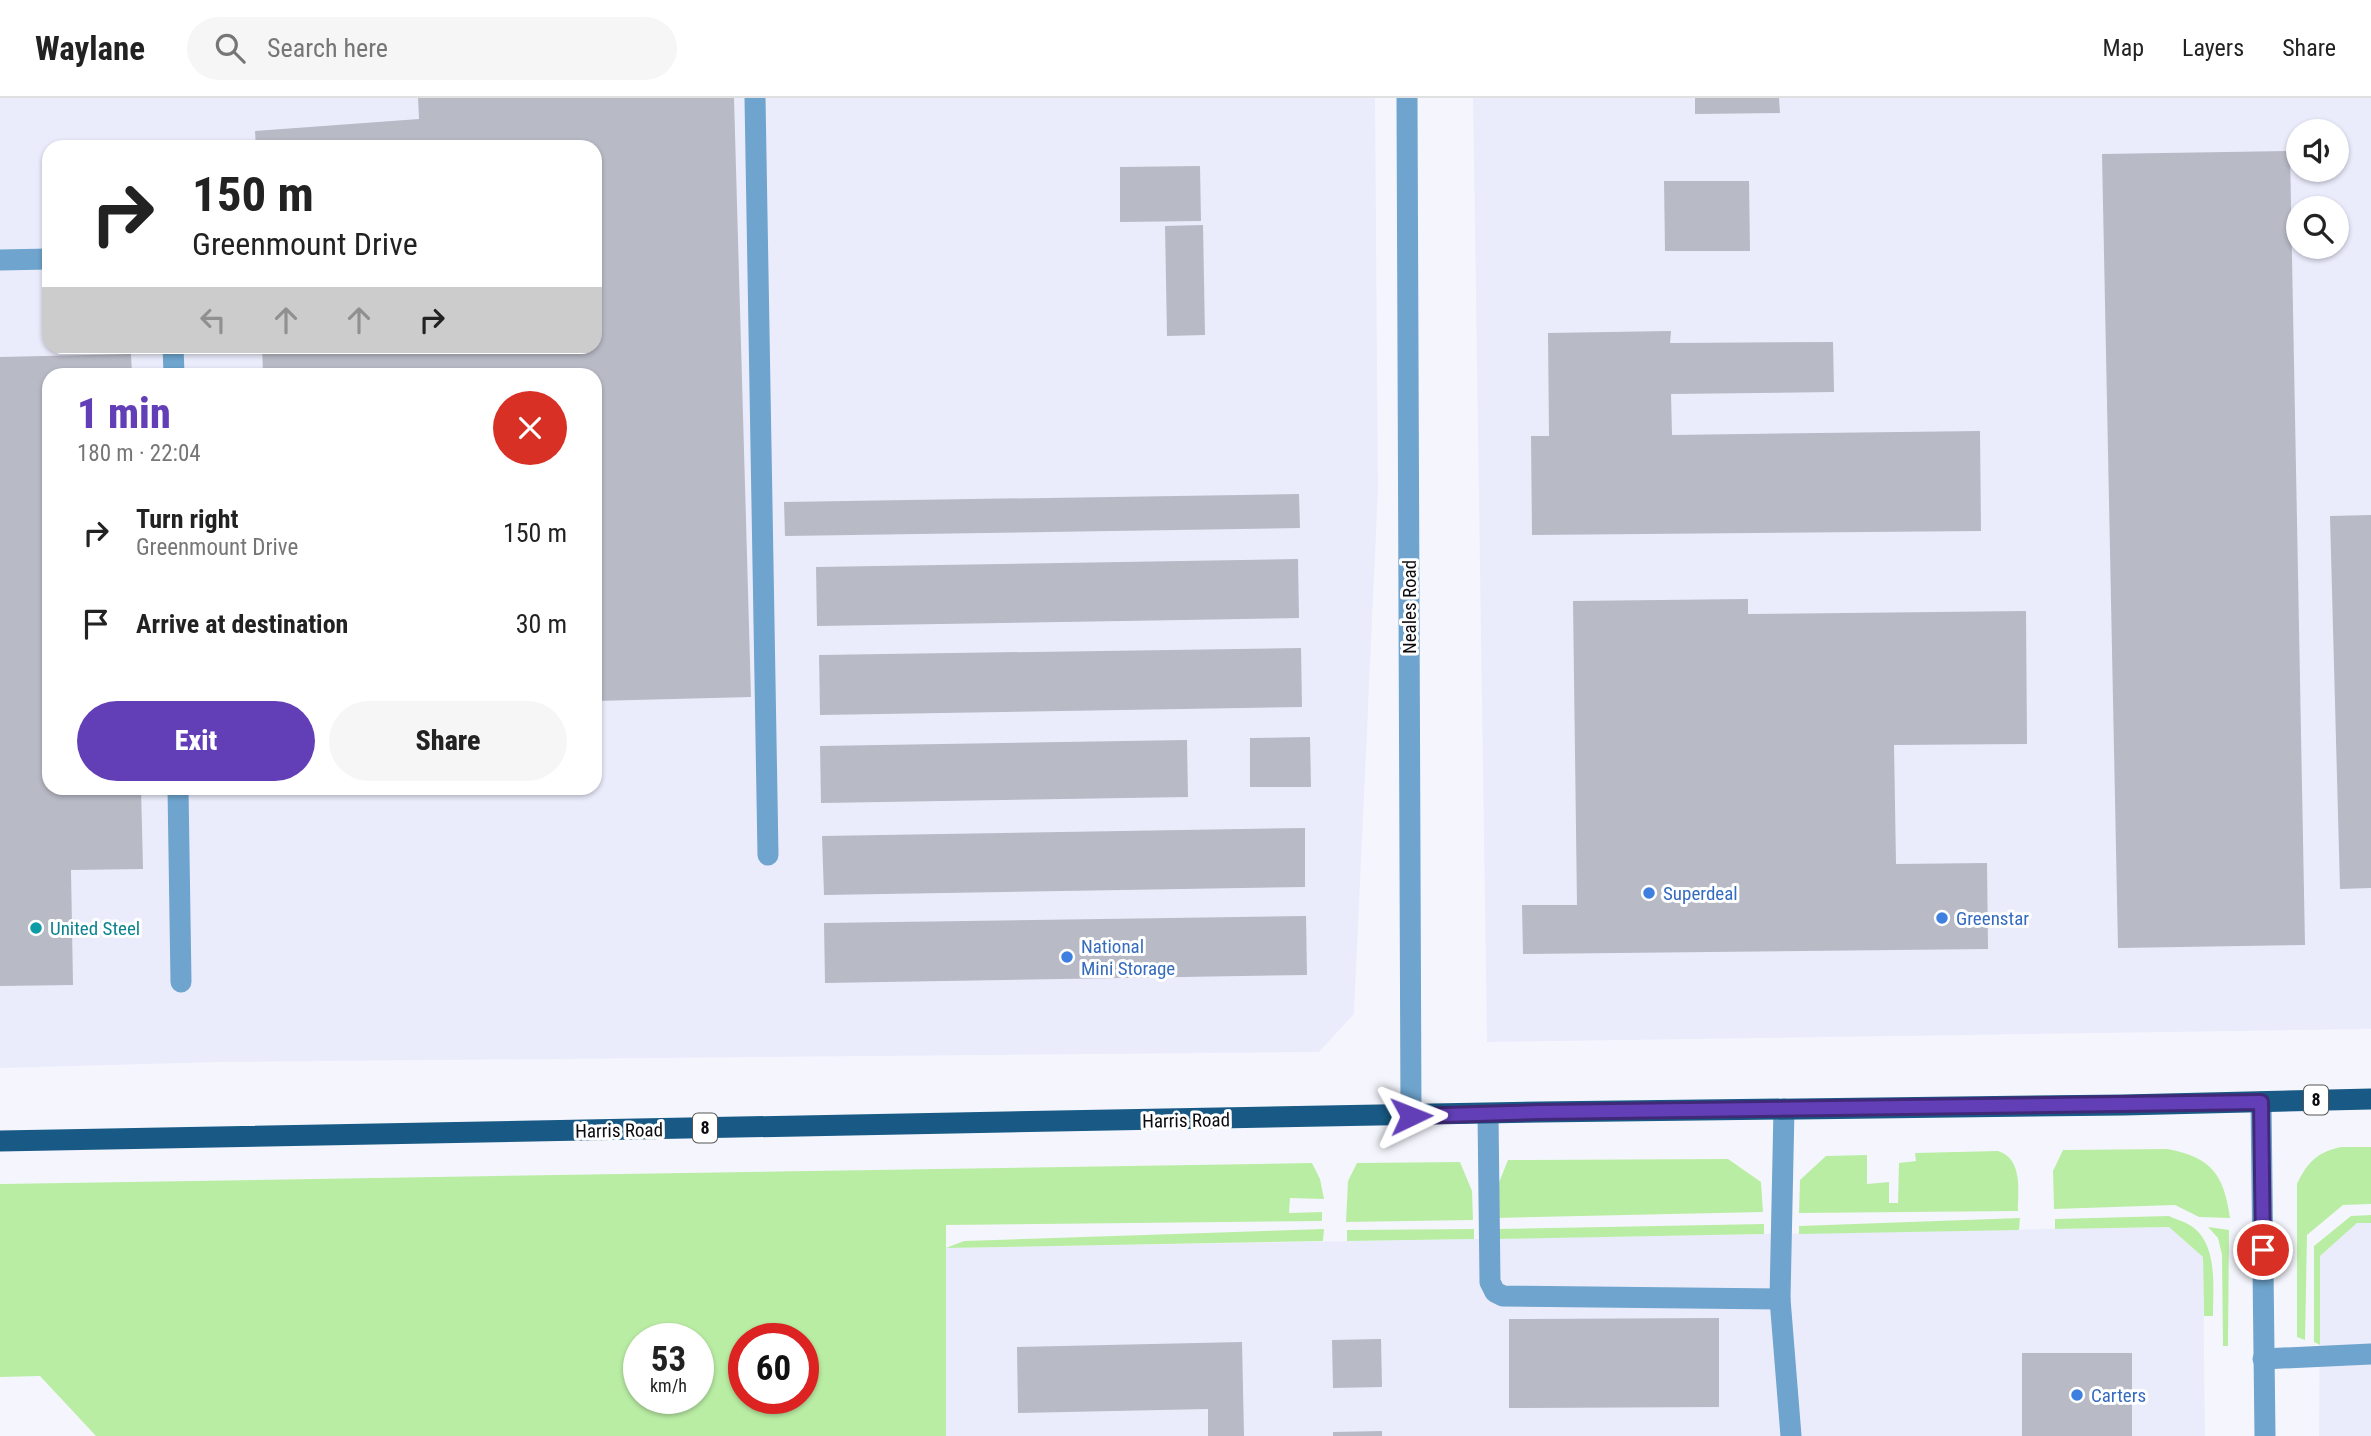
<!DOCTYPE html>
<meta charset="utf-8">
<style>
:root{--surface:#fff;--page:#f6f6f6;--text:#222;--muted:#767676;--line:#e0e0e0;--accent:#623fb7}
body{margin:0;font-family:"Roboto Condensed",sans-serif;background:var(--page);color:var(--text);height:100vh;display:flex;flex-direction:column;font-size:26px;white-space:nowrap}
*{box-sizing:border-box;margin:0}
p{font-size:23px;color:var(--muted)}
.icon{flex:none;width:38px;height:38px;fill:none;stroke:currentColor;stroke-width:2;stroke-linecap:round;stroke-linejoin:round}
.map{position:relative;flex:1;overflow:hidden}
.sheet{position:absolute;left:42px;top:270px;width:560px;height:427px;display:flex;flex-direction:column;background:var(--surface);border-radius:21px;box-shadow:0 2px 5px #0004}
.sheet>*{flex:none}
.guide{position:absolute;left:42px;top:42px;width:560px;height:214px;border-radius:21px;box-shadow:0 2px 5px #0004;background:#fff;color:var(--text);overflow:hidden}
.controls{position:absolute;left:2286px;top:21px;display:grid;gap:14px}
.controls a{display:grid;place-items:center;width:63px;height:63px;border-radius:50%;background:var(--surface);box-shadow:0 2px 5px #0004;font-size:35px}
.speed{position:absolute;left:623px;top:1225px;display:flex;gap:14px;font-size:35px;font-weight:700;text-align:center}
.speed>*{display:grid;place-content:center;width:91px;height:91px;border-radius:50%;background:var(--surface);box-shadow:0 2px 5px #0004;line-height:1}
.speed small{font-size:18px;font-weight:400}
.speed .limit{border:10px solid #d22;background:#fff;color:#111}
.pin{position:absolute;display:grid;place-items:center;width:60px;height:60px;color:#fff;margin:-30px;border:4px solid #fff;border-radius:50%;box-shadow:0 2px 7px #0007}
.me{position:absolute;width:77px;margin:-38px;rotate:88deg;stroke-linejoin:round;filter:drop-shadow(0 0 5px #0008)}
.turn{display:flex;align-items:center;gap:24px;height:147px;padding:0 35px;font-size:32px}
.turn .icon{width:91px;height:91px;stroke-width:2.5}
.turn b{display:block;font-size:49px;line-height:60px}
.lanes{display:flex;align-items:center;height:66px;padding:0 35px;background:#0003;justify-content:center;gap:35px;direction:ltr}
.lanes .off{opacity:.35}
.round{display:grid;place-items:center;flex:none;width:74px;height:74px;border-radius:37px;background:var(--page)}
.head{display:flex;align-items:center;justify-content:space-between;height:119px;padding:0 35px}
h1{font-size:42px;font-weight:800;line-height:52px;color:var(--accent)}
.button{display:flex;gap:14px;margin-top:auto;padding:14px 35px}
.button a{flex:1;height:80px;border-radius:42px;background:var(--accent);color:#fff;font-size:28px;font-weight:800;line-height:80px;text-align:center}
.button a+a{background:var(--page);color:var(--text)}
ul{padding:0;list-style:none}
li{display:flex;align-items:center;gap:21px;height:91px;padding:0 35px}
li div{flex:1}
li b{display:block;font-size:26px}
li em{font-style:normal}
header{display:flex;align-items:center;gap:42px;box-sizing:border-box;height:98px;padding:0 35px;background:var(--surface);border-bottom:2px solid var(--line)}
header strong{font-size:33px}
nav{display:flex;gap:38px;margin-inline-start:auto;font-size:24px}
.search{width:490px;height:63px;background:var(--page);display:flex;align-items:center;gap:18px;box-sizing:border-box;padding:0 24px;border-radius:38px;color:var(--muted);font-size:26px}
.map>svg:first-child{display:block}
</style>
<header>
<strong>Waylane</strong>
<div class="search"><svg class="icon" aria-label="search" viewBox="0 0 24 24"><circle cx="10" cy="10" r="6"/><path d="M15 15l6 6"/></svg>Search here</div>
<nav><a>Map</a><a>Layers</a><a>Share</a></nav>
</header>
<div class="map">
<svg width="2371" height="1338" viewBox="0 0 2371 1338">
<rect width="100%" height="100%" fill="#f5f6fd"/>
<g fill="#eaecfc" fill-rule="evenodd">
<path d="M 0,0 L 1375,0 L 1378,392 L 1354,916 L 1319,954 L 221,964 L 0,970 ZM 49,49 L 595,49 L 595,248 L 49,248 ZM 49,276 L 595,276 L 595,690 L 49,690 Z"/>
<path d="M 1473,0 L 2371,0 L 2371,931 L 1487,944 ZM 2298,33 L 2336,33 L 2336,72 L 2298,72 ZM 2298,110 L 2336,110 L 2336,149 L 2298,149 Z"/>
<polygon points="2357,1125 2371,1125 2371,1338 2319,1338 2320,1158"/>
<polygon points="2169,1129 2203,1159 2205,1338 946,1338 946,1150"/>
</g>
<g fill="#baeda4" fill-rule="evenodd">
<path d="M 2341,1049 L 2371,1049 L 2371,1106 L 2343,1107 L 2307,1137 L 2305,1242 L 2297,1239 L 2297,1086 C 2307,1065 2317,1054 2341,1049 Z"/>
<path d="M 2167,1051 C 2211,1059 2224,1076 2230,1120 L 2199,1119 L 2175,1107 L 2054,1111 L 2053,1073 L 2063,1052 Z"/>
<path d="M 1998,1053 C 2023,1061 2018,1092 2018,1113 L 1799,1115 L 1800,1082 L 1826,1058 L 1867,1057 L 1867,1086 L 1889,1084 L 1889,1105 L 1898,1105 L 1899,1065 L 1916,1063 L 1915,1055 Z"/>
<polygon points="1728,1061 1761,1084 1763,1114 1495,1120 1496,1092 1508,1062"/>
<polygon points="1460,1064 1472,1093 1473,1122 1346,1124 1348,1083 1357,1065"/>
<path d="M 1312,1065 L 1320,1081 L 1324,1101 L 1290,1100 L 1289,1115 L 1322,1114 L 1322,1123 L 946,1127 L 946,1150 L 964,1143 L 1324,1131 L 1323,1143 L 946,1150 L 946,1338 L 96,1338 L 40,1278 L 0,1279 L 0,1086 ZM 639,1241 L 698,1241 L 698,1300 L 639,1300 ZM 744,1241 L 803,1241 L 803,1300 L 744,1300 Z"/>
<polygon points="2371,1117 2371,1125 2357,1125 2320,1158 2320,1247 2314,1244 2314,1148 2351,1118"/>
<path d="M 2169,1118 C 2177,1122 2187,1124 2194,1130 C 2218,1149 2213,1191 2213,1218 L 2204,1218 L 2203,1159 L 2169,1129 L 2055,1131 L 2055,1121 Z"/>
<polygon points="2020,1120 2019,1132 1799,1136 1799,1128"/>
<polygon points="1764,1126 1764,1136 1496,1141 1496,1131"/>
<polygon points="2208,1129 2229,1132 2228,1248 2223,1248 2222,1157 2218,1140"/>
<polygon points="1474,1131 1474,1141 1347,1143 1347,1132"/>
</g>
<g fill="#b8bac6">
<polygon points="418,0 734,0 751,599 595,603 595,276 263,276 262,248 595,248 595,49 256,49 255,33 419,21"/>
<polygon points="1695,0 1779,0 1780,15 1695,16"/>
<polygon points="2290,53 2305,847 2118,850 2102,56"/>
<polygon points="1200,68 1201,123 1120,124 1120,69"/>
<polygon points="1664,83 1749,83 1750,153 1665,153"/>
<polygon points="1203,127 1205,237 1167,238 1165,128"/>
<polygon points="1671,233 1670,245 1833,244 1834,294 1671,296 1672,337 1980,333 1981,433 1532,437 1531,338 1549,338 1548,235"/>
<polygon points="131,256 132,276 49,276 49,690 141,690 143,771 71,772 73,887 0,888 0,259"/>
<polygon points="1299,396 1300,430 785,438 784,404"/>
<polygon points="2371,417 2371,790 2340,791 2330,418"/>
<polygon points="1298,461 1299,520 817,528 816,469"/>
<polygon points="1748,501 1748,516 2026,513 2027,646 1894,647 1896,766 1987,765 1988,851 1523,856 1522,807 1577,807 1573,503"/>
<polygon points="1301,550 1302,609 820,617 819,557"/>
<polygon points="1310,639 1311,689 1250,689 1250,640"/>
<polygon points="1187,642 1188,699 821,705 820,648"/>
<polygon points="275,690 355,690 355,692 275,694"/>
<polygon points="1305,730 1305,789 824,797 822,738"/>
<polygon points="1306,818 1307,877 825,885 824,825"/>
<polygon points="1719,1220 1719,1309 1509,1310 1509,1221"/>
<polygon points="1381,1241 1382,1289 1333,1290 1332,1242"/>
<polygon points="1242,1244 1244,1338 1208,1338 1208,1311 1018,1315 1017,1249"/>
<rect x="2022" y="1255" width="110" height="83"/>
<polygon points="1382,1333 1382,1338 1333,1338 1333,1334"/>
</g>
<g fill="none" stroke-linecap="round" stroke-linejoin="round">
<g stroke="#6ea4cd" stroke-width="21">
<polyline points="755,0 768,757"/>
<polyline points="1407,0 1411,1018"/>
<polyline points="0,162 49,161"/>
<polyline points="173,248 174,276"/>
<polyline points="178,690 181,884"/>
<polyline points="2261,1004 2265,1338"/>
<polyline points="1784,1011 1780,1201 1791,1338"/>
<polyline points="1488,1016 1490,1184 1495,1194 1503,1198 1780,1201"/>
<polyline points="2263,1261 2371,1256"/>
</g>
<polyline stroke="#185a85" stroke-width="21" points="0,1043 1540,1014 2124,1007 2371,1001"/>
</g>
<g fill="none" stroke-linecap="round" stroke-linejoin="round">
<defs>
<polyline id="route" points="1411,1018 1540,1014 2261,1004 2263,1152"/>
</defs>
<use href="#route" stroke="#402977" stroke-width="18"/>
<use href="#route" stroke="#623fb7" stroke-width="12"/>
</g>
<g fill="#3f7fe0" stroke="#fff" stroke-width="2.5">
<circle cx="1649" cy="795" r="7"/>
<circle cx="1942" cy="820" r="7"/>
<circle cx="1067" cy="859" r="7"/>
<circle cx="2077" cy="1297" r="7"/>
</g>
<circle fill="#0f9aa8" stroke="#fff" stroke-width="2.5" cx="36" cy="830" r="7"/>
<g text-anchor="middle" stroke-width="6" stroke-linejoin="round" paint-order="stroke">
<g fill="#fff" stroke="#545457" stroke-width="2">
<rect x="2304" y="987.5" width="24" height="29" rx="5"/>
<rect x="693" y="1015.5" width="24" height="29" rx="5"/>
</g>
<g font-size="18" font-weight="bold" fill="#0b0b0f">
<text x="2316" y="1008">8</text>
<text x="705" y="1036">8</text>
</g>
<g font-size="19" fill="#0b0b0f" stroke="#fff">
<text transform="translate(1409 509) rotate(-90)" y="7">Neales Road</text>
<text transform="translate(1186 1022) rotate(-1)" y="7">Harris Road</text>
<text transform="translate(619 1032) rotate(-1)" y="7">Harris Road</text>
</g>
<g font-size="19" fill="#366cbe" stroke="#fff" text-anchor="start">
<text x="1663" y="802">Superdeal</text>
<text x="1956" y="827">Greenstar</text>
<text x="1081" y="855">National<tspan x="1081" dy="22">Mini Storage</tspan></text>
<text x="2091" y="1304">Carters</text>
</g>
<g font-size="19" fill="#0d838f" stroke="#fff" text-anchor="start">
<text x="50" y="837">United Steel</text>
</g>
</g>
</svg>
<div class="controls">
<a><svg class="icon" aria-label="sound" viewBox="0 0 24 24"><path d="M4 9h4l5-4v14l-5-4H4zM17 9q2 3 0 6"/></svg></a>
<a><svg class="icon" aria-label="search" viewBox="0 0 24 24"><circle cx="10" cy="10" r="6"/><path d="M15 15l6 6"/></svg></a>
</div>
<div class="speed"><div>53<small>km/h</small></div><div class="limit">60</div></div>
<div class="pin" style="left:2263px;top:1152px;background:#d93025"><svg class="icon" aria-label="arrive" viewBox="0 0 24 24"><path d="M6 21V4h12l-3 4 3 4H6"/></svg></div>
<svg class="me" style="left:1411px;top:1018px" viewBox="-20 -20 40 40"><path d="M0-17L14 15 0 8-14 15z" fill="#623fb7" stroke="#fff" stroke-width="4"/></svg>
<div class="guide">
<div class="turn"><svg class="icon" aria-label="right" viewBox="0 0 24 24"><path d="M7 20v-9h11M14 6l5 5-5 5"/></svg><div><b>150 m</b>Greenmount Drive</div></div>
<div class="lanes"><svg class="icon off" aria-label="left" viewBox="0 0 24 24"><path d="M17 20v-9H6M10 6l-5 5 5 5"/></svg><svg class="icon off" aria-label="ahead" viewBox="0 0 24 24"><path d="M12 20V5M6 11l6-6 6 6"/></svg><svg class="icon off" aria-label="ahead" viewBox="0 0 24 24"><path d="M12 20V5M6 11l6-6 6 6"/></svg><svg class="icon" aria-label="right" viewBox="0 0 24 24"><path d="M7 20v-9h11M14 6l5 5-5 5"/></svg></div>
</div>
<section class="sheet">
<div class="head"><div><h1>1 min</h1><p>180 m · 22:04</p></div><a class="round" style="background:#d93025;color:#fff"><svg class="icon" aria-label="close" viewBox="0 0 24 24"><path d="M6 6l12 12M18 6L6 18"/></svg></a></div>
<ul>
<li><svg class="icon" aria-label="right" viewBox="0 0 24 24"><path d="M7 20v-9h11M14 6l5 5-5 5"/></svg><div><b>Turn right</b><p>Greenmount Drive</p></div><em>150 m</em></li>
<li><svg class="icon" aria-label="arrive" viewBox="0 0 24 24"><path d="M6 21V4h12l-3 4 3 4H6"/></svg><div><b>Arrive at destination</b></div><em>30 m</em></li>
</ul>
<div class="button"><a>Exit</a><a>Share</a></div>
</section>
</div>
